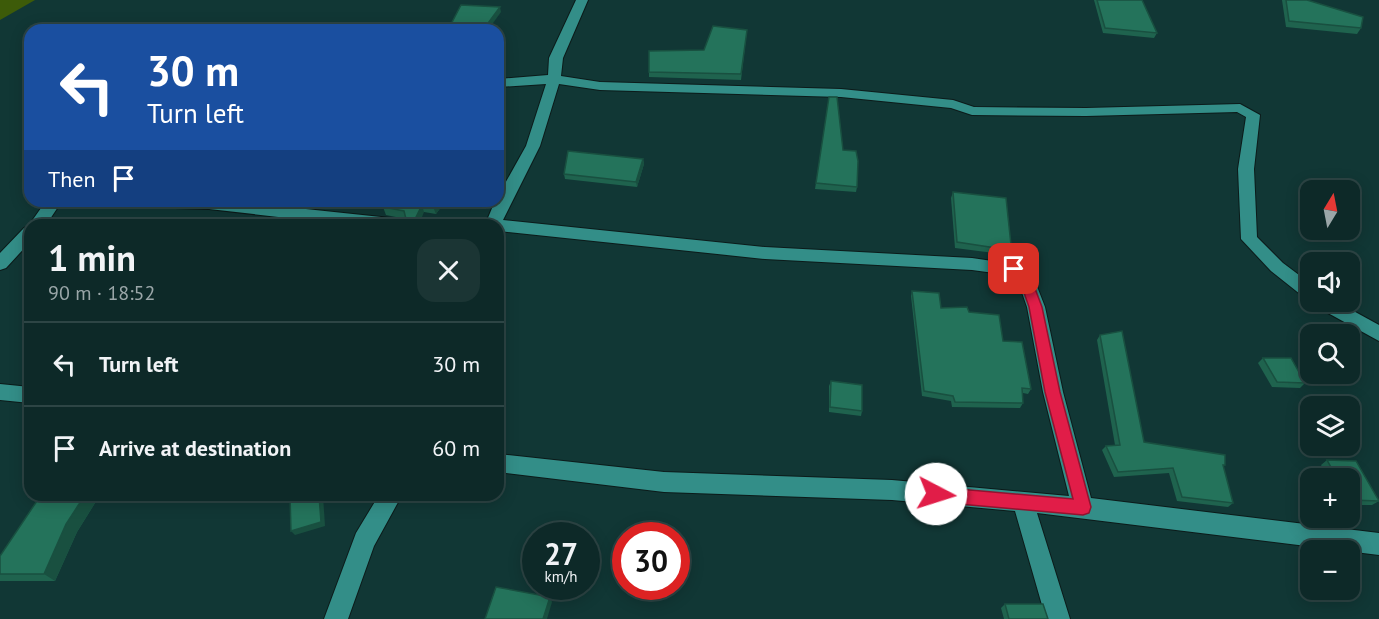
<!DOCTYPE html>
<meta charset="utf-8">
<style>
:root{--surface:#0d2928;--page:#1b3534;--text:#f1f3f6;--muted:#9aa6a8;--line:#2d4545}
body{margin:0;font-family:"PT Sans",sans-serif;background:var(--page);color:var(--text);height:100vh;display:flex;flex-direction:column;font-size:22px;white-space:nowrap}
*{box-sizing:border-box;margin:0}
p{font-size:20px;color:var(--muted)}
.icon{flex:none;width:33px;height:33px;fill:none;stroke:currentColor;stroke-width:2;stroke-linecap:round;stroke-linejoin:round}
.map{position:relative;flex:1;overflow:hidden}
.panel{position:absolute;left:24px;top:219px;width:480px;height:282px;display:flex;flex-direction:column;background:var(--surface);border-radius:18px;box-shadow:0 3px 15px #0003,0 0 0 2px var(--line)}
.panel>*{flex:none}
.top-card{position:absolute;left:24px;top:24px;width:480px;height:183px;border-radius:18px;box-shadow:0 3px 15px #0003,0 0 0 2px var(--line);background:#1a4fa0;color:#fff;overflow:hidden}
.needle{width:39px;rotate:10deg}
.fabs{position:absolute;left:1300px;top:180px;display:grid;gap:12px}
.fabs a{display:grid;place-items:center;width:60px;height:60px;border-radius:12px;background:var(--surface);box-shadow:0 3px 15px #0003,0 0 0 2px var(--line);font-size:30px}
.speed{position:absolute;left:522px;top:522px;display:flex;gap:12px;font-size:30px;font-weight:700;text-align:center}
.speed>*{display:grid;place-content:center;width:78px;height:78px;border-radius:50%;background:var(--surface);box-shadow:0 3px 15px #0003,0 0 0 2px var(--line);line-height:1}
.speed small{font-size:15px;font-weight:400}
.speed .limit{border:9px solid #d22;background:#fff;color:#111}
.pin{position:absolute;display:grid;place-items:center;width:51px;height:51px;color:#fff;margin:-26px;border-radius:12px;box-shadow:0 3px 9px #0006}
.me{position:absolute;width:66px;margin:-33px;rotate:95deg;stroke-linejoin:round;filter:drop-shadow(0 0 4px #0008)}
.turn{display:flex;align-items:center;gap:21px;height:126px;padding:0 24px;font-size:27px}
.turn .icon{width:78px;height:78px;stroke-width:2.5}
.turn b{display:block;font-size:42px;line-height:51px}
.then{display:flex;align-items:center;height:57px;padding:0 24px;background:#0003;gap:12px;font-size:22px}
.round{display:grid;place-items:center;flex:none;width:63px;height:63px;border-radius:18px;background:var(--page)}
.summary{display:flex;align-items:center;justify-content:space-between;height:102px;padding:0 24px}
h1{font-size:36px;font-weight:700;line-height:45px}
ul{padding:0;list-style:none}
li{display:flex;align-items:center;gap:18px;height:84px;padding:0 24px;border-top:2px solid var(--line)}
li div{flex:1}
li b{display:block;font-size:22px}
li em{font-style:normal}
.map>svg:first-child{display:block}
</style>
<div class="map">
<svg width="1379" height="619" viewBox="0 0 1379 619">
<rect width="100%" height="100%" fill="#113735"/>
<polygon fill="#3d5b09" points="0,0 35,0 0,20"/>
<g fill="none" stroke-linecap="round" stroke-linejoin="round">
<defs>
<g id="minor">
<polygon points="576,0 588,0 563,58 561,76 600,82 841,89 953,100 974,107 1086,108 1240,104 1260,115 1254,169 1257,237 1283,263 1311,284 1311,300 1305,298 1271,271 1241,239 1238,169 1246,117 1237,112 1086,116 972,115 951,108 841,97 600,90 559,84 540,146 503,220 765,247 972,258 1020,265 1033,276 1045,307 1063,392 1091,498 1379,533 1379,555 1037,513 1070,619 1046,619 1015,511 892,500 664,492 498,472 498,454 664,472 892,480 1069,496 1043,392 1027,307 1019,284 1009,275 972,270 765,259 498,231 498,225 485,225 495,201 498,201 498,196 526,146 546,84 498,87 498,79 548,75 549,58"/>
<polygon points="46,201 62,201 46,225 30,225 30,242 6,268 0,270 0,253 24,228 30,226 29,225"/>
<polygon points="99,201 231,201 400,219 406,221 408,225 349,225 209,209 107,206 101,205"/>
<polygon points="1314,302 1337,302 1379,325 1379,341 1317,307"/>
<polygon points="0,384 30,387 30,403 0,400"/>
<polygon points="379,495 402,495 374,546 348,619 324,619 356,533"/>
</g>
</defs>
<use href="#minor" stroke="#0c1b1a" stroke-width="2"/>
<use href="#minor" fill="#338e88" fill-rule="evenodd"/>
</g>
<g fill="#1f634e">
<polygon points="1094,0 1142,0 1157,33 1154,38 1103,33"/>
<polygon points="1282,0 1307,0 1361,28 1357,34 1286,27"/>
<polygon points="747,30 741,80 649,77 649,72 704,50"/>
<polygon points="829,97 843,150 857,187 856,192 815,189"/>
<polygon points="643,159 644,164 637,187 565,179 564,174"/>
<polygon points="953,192 1011,245 1008,251 994,253 955,248 951,198"/>
<polygon points="386,201 458,201 455,208 441,207 436,214 424,212 406,219 386,215 383,207"/>
<polygon points="912,291 941,308 969,312 1003,341 1031,389 1028,394 1023,393 1023,403 1020,408 952,407 951,401 922,396 911,296"/>
<polygon points="1100,335 1144,442 1225,465 1223,466 1233,503 1228,507 1177,501 1169,473 1114,477 1102,450 1106,446 1115,445 1097,340"/>
<polygon points="1263,358 1305,383 1300,388 1272,387 1258,363"/>
<polygon points="831,381 862,411 861,416 829,412 829,386"/>
<polygon points="1327,460 1379,501 1372,505 1350,505 1350,478 1328,478 1321,465"/>
<polygon points="41,495 100,495 77,532 55,581 0,581 0,556"/>
<polygon points="184,495 211,495 209,498"/>
<polygon points="1005,604 1048,619 1004,619 1001,608"/>
</g>
<g fill="#195040">
<polygon points="500,7 501,12 488,30 483,30"/>
<polygon points="643,159 644,164 637,187 636,182"/>
<polygon points="437,201 439,201 441,207 436,214 433,207"/>
<polygon points="453,201 458,201 455,208"/>
<polygon points="422,205 424,212 419,225 412,225"/>
<polygon points="1011,245 1008,251 994,253 996,248"/>
<polygon points="85,495 100,495 77,532 55,581 44,574 66,524"/>
<polygon points="319,495 323,495 325,526 295,535 291,531"/>
<polygon points="550,597 552,602 547,619 543,619"/>
</g>
<g fill="#24735b" stroke="#195040" stroke-width="1.5">
<polygon points="1097,0 1142,0 1157,33 1105,28"/>
<polygon points="1286,0 1307,0 1363,17 1361,28 1289,21"/>
<polygon points="461,5 500,7 483,30 448,30"/>
<polygon points="713,26 747,30 741,74 649,72 649,51 704,50"/>
<polygon points="829,97 837,97 843,150 856,151 858,161 857,187 816,183"/>
<polygon points="568,151 643,159 636,182 564,174"/>
<polygon points="953,192 1006,198 1011,245 996,248 957,242"/>
<polygon points="386,201 437,201 433,207 422,205 412,225 374,225 377,219 406,219 404,211 383,207"/>
<polygon points="912,291 939,293 941,308 967,307 969,312 999,315 1003,341 1022,342 1031,389 1022,388 1023,403 955,402 953,396 924,391"/>
<polygon points="1122,331 1144,442 1225,455 1225,465 1223,465 1233,503 1182,497 1173,468 1118,472 1106,446 1120,445 1100,335"/>
<polygon points="1263,358 1291,358 1305,383 1277,382"/>
<polygon points="831,381 862,385 862,411 830,407"/>
<polygon points="1327,460 1356,461 1379,501 1350,500 1350,478 1337,478"/>
<polygon points="41,495 85,495 66,524 44,574 0,574 0,556"/>
<polygon points="290,495 319,495 321,522 291,531"/>
<polygon points="657,527 658,536 631,536 631,531"/>
<polygon points="496,587 550,597 543,619 485,619"/>
<polygon points="1005,604 1043,604 1048,619 1009,619"/>
</g>
<polygon fill="#e11d48" stroke="#92132f" stroke-width="1.5" points="1014,264 1019,265 1031,278 1042,307 1060,392 1091,507 1089,513 1083,515 936,502 930,499 927,494 930,489 936,487 1073,499 1045,392 1029,307 1021,284 1007,269"/>
</svg>
<div class="fabs">
<a><svg class="needle" viewBox="-14 -14 28 28"><path d="M0-13l5 13h-10z" fill="#e53935"/><path d="M0 13l5-13h-10z" fill="#9aa6a8"/></svg></a>
<a><svg class="icon" aria-label="sound" viewBox="0 0 24 24"><path d="M4 9h4l5-4v14l-5-4H4zM17 9q2 3 0 6"/></svg></a>
<a><svg class="icon" aria-label="search" viewBox="0 0 24 24"><circle cx="10" cy="10" r="6"/><path d="M15 15l6 6"/></svg></a>
<a><svg class="icon" aria-label="layers" viewBox="0 0 24 24"><path d="M12 4l9 5-9 5-9-5zM3 14l9 5 9-5"/></svg></a>
<a>+</a>
<a>−</a>
</div>
<div class="speed"><div>27<small>km/h</small></div><div class="limit">30</div></div>
<div class="pin" style="left:1014px;top:269px;background:#d93025"><svg class="icon" aria-label="arrive" viewBox="0 0 24 24"><path d="M6 21V4h12l-3 4 3 4H6"/></svg></div>
<svg class="me" style="left:936px;top:494px" viewBox="-20 -20 40 40"><circle r="19" fill="#fff"/><path d="M0-13L10 11 0 6-10 11z" fill="#e11d48"/></svg>
<div class="top-card">
<div class="turn"><svg class="icon" aria-label="left" viewBox="0 0 24 24"><path d="M17 20v-9H6M10 6l-5 5 5 5"/></svg><div><b>30 m</b>Turn left</div></div>
<div class="then">Then<svg class="icon" aria-label="arrive" viewBox="0 0 24 24"><path d="M6 21V4h12l-3 4 3 4H6"/></svg></div>
</div>
<section class="panel">
<div class="summary"><div><h1>1 min</h1><p>90 m · 18:52</p></div><a class="round"><svg class="icon" aria-label="close" viewBox="0 0 24 24"><path d="M6 6l12 12M18 6L6 18"/></svg></a></div>
<ul>
<li><svg class="icon" aria-label="left" viewBox="0 0 24 24"><path d="M17 20v-9H6M10 6l-5 5 5 5"/></svg><div><b>Turn left</b></div><em>30 m</em></li>
<li><svg class="icon" aria-label="arrive" viewBox="0 0 24 24"><path d="M6 21V4h12l-3 4 3 4H6"/></svg><div><b>Arrive at destination</b></div><em>60 m</em></li>
</ul>
</section>
</div>
